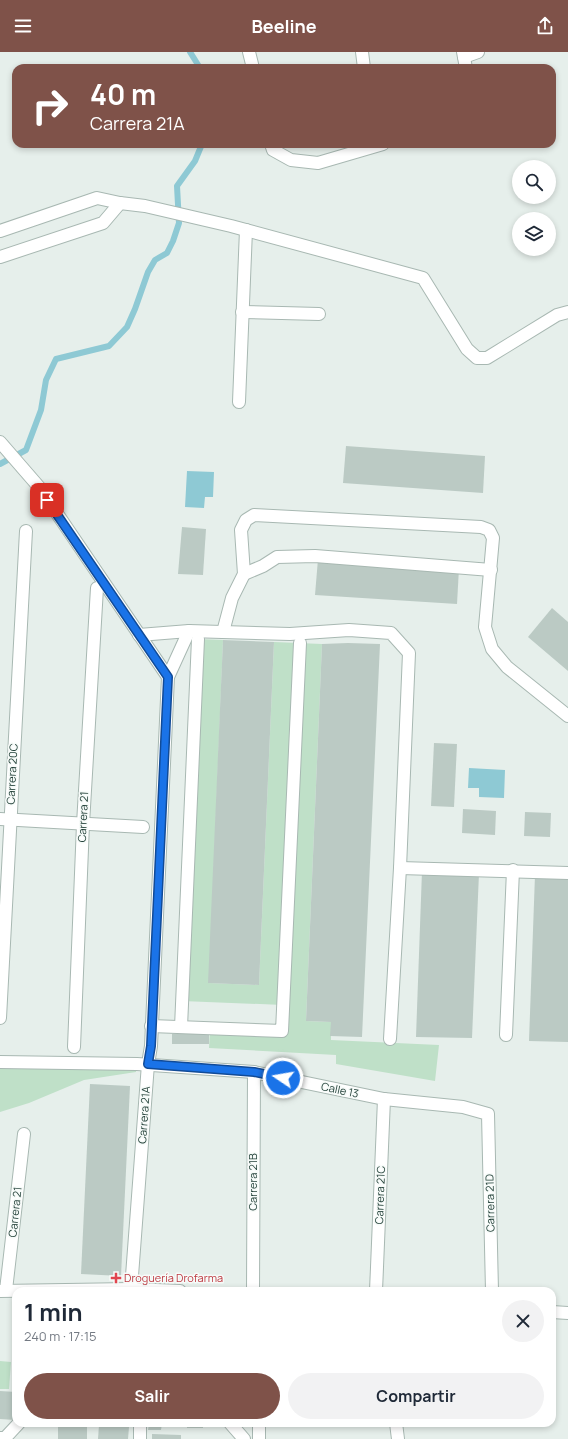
<!DOCTYPE html>
<html lang="es">
<meta charset="utf-8">
<style>
:root{--surface:#fff;--page:#f2f2f3;--text:#1f2937;--muted:#747a83;--accent:#7f5249}
body{margin:0;font-family:Manrope,sans-serif;background:var(--page);color:var(--text);height:100vh;display:flex;flex-direction:column;font-size:15px;white-space:nowrap}
*{box-sizing:border-box;margin:0}
p{font-size:13px;color:var(--muted)}
.icon{flex:none;width:22px;height:22px;fill:none;stroke:currentColor;stroke-width:2;stroke-linecap:round;stroke-linejoin:round}
.map{position:relative;flex:1;overflow:hidden}
.details{position:absolute;left:12px;top:1235px;width:544px;height:140px;display:flex;flex-direction:column;background:var(--surface);border-radius:12px;box-shadow:0 2px 6px #0003}
.details>*{flex:none}
.guide{position:absolute;left:12px;top:12px;width:544px;height:84px;border-radius:12px;box-shadow:0 2px 6px #0003;background:#7f5249;color:#fff;overflow:hidden}
.fabs{position:absolute;left:512px;top:108px;display:grid;gap:8px}
.fabs a{display:grid;place-items:center;width:44px;height:44px;border-radius:50%;background:var(--surface);box-shadow:0 2px 6px #0003;font-size:20px}
.pin{position:absolute;display:grid;place-items:center;width:34px;height:34px;color:#fff;margin:-17px;border-radius:8px;box-shadow:0 2px 6px #0006}
.me{position:absolute;width:44px;margin:-22px;rotate:282deg;stroke-linejoin:round;filter:drop-shadow(0 0 3px #0008)}
.turn{display:flex;align-items:center;gap:14px;height:84px;padding:0 12px;font-size:18px}
.turn .icon{width:52px;height:52px;stroke-width:2.5}
.turn b{display:block;font-size:28px;line-height:34px}
.round{display:grid;place-items:center;flex:none;width:42px;height:42px;border-radius:21px;background:var(--page)}
.overview{display:flex;align-items:center;justify-content:space-between;height:68px;padding:0 12px}
h1{font-size:24px;font-weight:700;line-height:30px}
.action{display:flex;gap:8px;margin-top:auto;padding:8px 12px}
.action a{flex:1;height:46px;border-radius:24px;background:var(--accent);color:#fff;font-size:16px;font-weight:700;line-height:46px;text-align:center}
.action a+a{background:var(--page);color:var(--text)}
header{display:flex;justify-content:space-between;align-items:center;height:52px;padding:0 12px;background:var(--accent);color:#fff;font-size:18px;font-weight:700}
.map>svg:first-child{display:block}
</style>
<header><svg class="icon" aria-label="menu" viewBox="0 0 24 24"><path d="M4 6h16M4 12h16M4 18h16"/></svg>Beeline<svg class="icon" aria-label="share" viewBox="0 0 24 24"><path d="M12 15V3M7 8l5-5 5 5M5 13v7h14v-7"/></svg></header>
<div class="map">
<svg width="568" height="1387" viewBox="0 0 568 1387">
<rect width="100%" height="100%" fill="#e6efeb"/>
<g fill="#bfe0c8">
<polygon points="198,587 223,588 209,931 259,933 274,590 322,592 306,969 331,970 331,988 439,993 435,1029 336,1012 336,1003 209,996 210,976 282,979 283,953 182,949"/>
<polygon points="0,1010 137,1012 136,1020 84,1028 29,1051 0,1060"/>
<polygon points="0,1309 11,1310 9,1337 0,1337"/>
</g>
<g fill="#8ec9d4">
<polygon points="187,419 214,420 213,445 205,445 204,456 185,455"/>
<polygon points="469,716 505,718 504,746 479,745 479,736 468,736"/>
</g>
<g fill="none" stroke-linecap="round" stroke-linejoin="round">
<g stroke="#8ec9d4" stroke-width="6">
<polyline points="190,0 200,16"/>
<polyline points="0,412 26,398 41,358 46,328 56,307 109,294 127,275 135,257 148,220 155,208 167,201 173,189 179,171 177,134 195,109 202,92"/>
</g>
</g>
<g fill="#bbcac4">
<polygon points="346,394 485,404 483,441 343,431"/>
<polygon points="182,475 206,477 203,523 178,522"/>
<polygon points="318,507 459,516 457,552 315,543"/>
<polygon points="552,556 568,570 568,619 528,585"/>
<polygon points="223,588 274,590 259,933 208,931"/>
<polygon points="348,591 380,592 362,985 330,984 331,970 306,969 322,592"/>
<polygon points="434,691 457,692 454,755 431,754"/>
<polygon points="463,757 496,759 495,783 462,781"/>
<polygon points="525,760 551,761 550,785 524,784"/>
<polygon points="422,819 479,821 472,986 416,985"/>
<polygon points="535,823 568,824 568,990 529,989"/>
<rect x="172" y="982" width="37" height="10"/>
<polygon points="90,1032 130,1034 121,1224 81,1222"/>
<polygon points="0,1339 16,1340 15,1368 0,1367"/>
<polygon points="149,1371 162,1371 161,1378 148,1378"/>
<rect x="187" y="1371" width="16" height="5"/>
<polygon points="58,1372 87,1373 87,1387 58,1387"/>
<polygon points="99,1373 129,1375 128,1387 98,1387"/>
<polygon points="152,1382 181,1383 181,1387 152,1387"/>
</g>
<g fill="none" stroke-linecap="round" stroke-linejoin="round">
<defs>
<g id="minor">
<polyline points="249,0 253,16"/>
<polyline points="362,0 364,16"/>
<polyline points="463,0 466,16"/>
<polyline points="464,5 478,0"/>
<polyline points="271,92 273,98 291,108 318,111 383,92"/>
<polyline points="0,179 97,146 120,151 145,154 231,174 423,226 467,297 477,306 487,306 557,263 568,260"/>
<polyline points="0,205 103,171 120,151"/>
<polyline points="242,260 319,262"/>
<polyline points="239,350 246,178"/>
<polyline points="0,390 39,435 168,625"/>
<polyline points="244,522 263,514 277,505 315,504 491,518"/>
<polyline points="223,580 232,546 244,522 241,478 246,468 254,463 481,475 489,478 493,486 485,575 492,597 507,615 568,664"/>
<polyline points="139,583 189,579 290,582 349,578 391,581 409,601 400,816 390,987"/>
<polyline points="0,767 143,775"/>
<polyline points="400,816 568,821"/>
<polyline points="0,966 26,479"/>
<polyline points="151,974 282,979 300,591"/>
<polyline points="181,975 198,587"/>
<polyline points="506,983 513,818"/>
<polyline points="74,995 83,772 97,536"/>
<polyline points="0,1010 137,1012 254,1020 384,1047 463,1055 488,1062 492,1239"/>
<polyline points="131,1237 148,1012 151,994 168,625 189,579"/>
<polyline points="6,1238 24,1082"/>
<polyline points="0,1239 131,1237 180,1239"/>
<polyline points="253,1239 254,1020"/>
<polyline points="376,1239 384,1047"/>
<polyline points="552,1260 568,1261"/>
<polyline points="140,1371 140,1387"/>
<polyline points="230,1371 244,1387"/>
<polyline points="259,1371 259,1387"/>
<polyline points="396,1371 398,1387"/>
<polyline points="0,1386 5,1386 19,1371"/>
</g>
</defs>
<use href="#minor" stroke="#a8b8b2" stroke-width="14"/>
<use href="#minor" stroke="#fff" stroke-width="12"/>
</g>
<g fill="none" stroke-linecap="round" stroke-linejoin="round">
<defs>
<polyline id="route" points="47,448 168,625 151,994 148,1012 254,1020 283,1026"/>
</defs>
<use href="#route" stroke="#114b97" stroke-width="10"/>
<use href="#route" stroke="#1a73e8" stroke-width="7"/>
</g>
<path fill="#e0444e" stroke="#f7fbf9" stroke-width="1.5" d="M114 1220h4v4h4v4h-4v4h-4v-4h-4v-4h4z"/>
<g text-anchor="middle" stroke-width="3" stroke-linejoin="round" paint-order="stroke">
<g font-size="11" fill="#24423a" stroke="#f7fbf9">
<text transform="translate(12 722) rotate(-87)" y="4">Carrera 20C</text>
<text transform="translate(83 765) rotate(-87)" y="4">Carrera 21</text>
<text transform="translate(340 1038) rotate(12)" y="4">Calle 13</text>
<text transform="translate(144 1063) rotate(-86)" y="4">Carrera 21A</text>
<text transform="translate(253 1130) rotate(-90)" y="4">Carrera 21B</text>
<text transform="translate(380 1143) rotate(-88)" y="4">Carrera 21C</text>
<text transform="translate(490 1151) rotate(-91)" y="4">Carrera 21D</text>
<text transform="translate(15 1160) rotate(-84)" y="4">Carrera 21</text>
</g>
<g font-size="11" fill="#be3a42" stroke="#f7fbf9" text-anchor="start">
<text x="124" y="1230">Droguería Drofarma</text>
</g>
</g>
</svg>
<div class="fabs">
<a><svg class="icon" aria-label="search" viewBox="0 0 24 24"><circle cx="10" cy="10" r="6"/><path d="M15 15l6 6"/></svg></a>
<a><svg class="icon" aria-label="layers" viewBox="0 0 24 24"><path d="M12 4l9 5-9 5-9-5zM3 14l9 5 9-5"/></svg></a>
</div>
<div class="pin" style="left:47px;top:448px;background:#d93025"><svg class="icon" aria-label="arrive" viewBox="0 0 24 24"><path d="M6 21V4h12l-3 4 3 4H6"/></svg></div>
<svg class="me" style="left:283px;top:1026px" viewBox="-20 -20 40 40"><circle r="17" fill="#1a73e8" stroke="#fff" stroke-width="3"/><path d="M0-11L8 9 0 5-8 9z" fill="#fff"/></svg>
<div class="guide">
<div class="turn"><svg class="icon" aria-label="right" viewBox="0 0 24 24"><path d="M7 20v-9h11M14 6l5 5-5 5"/></svg><div><b>40 m</b>Carrera 21A</div></div>
</div>
<section class="details">
<div class="overview"><div><h1>1 min</h1><p>240 m · 17:15</p></div><a class="round"><svg class="icon" aria-label="close" viewBox="0 0 24 24"><path d="M6 6l12 12M18 6L6 18"/></svg></a></div>
<div class="action"><a>Salir</a><a>Compartir</a></div>
</section>
</div>
